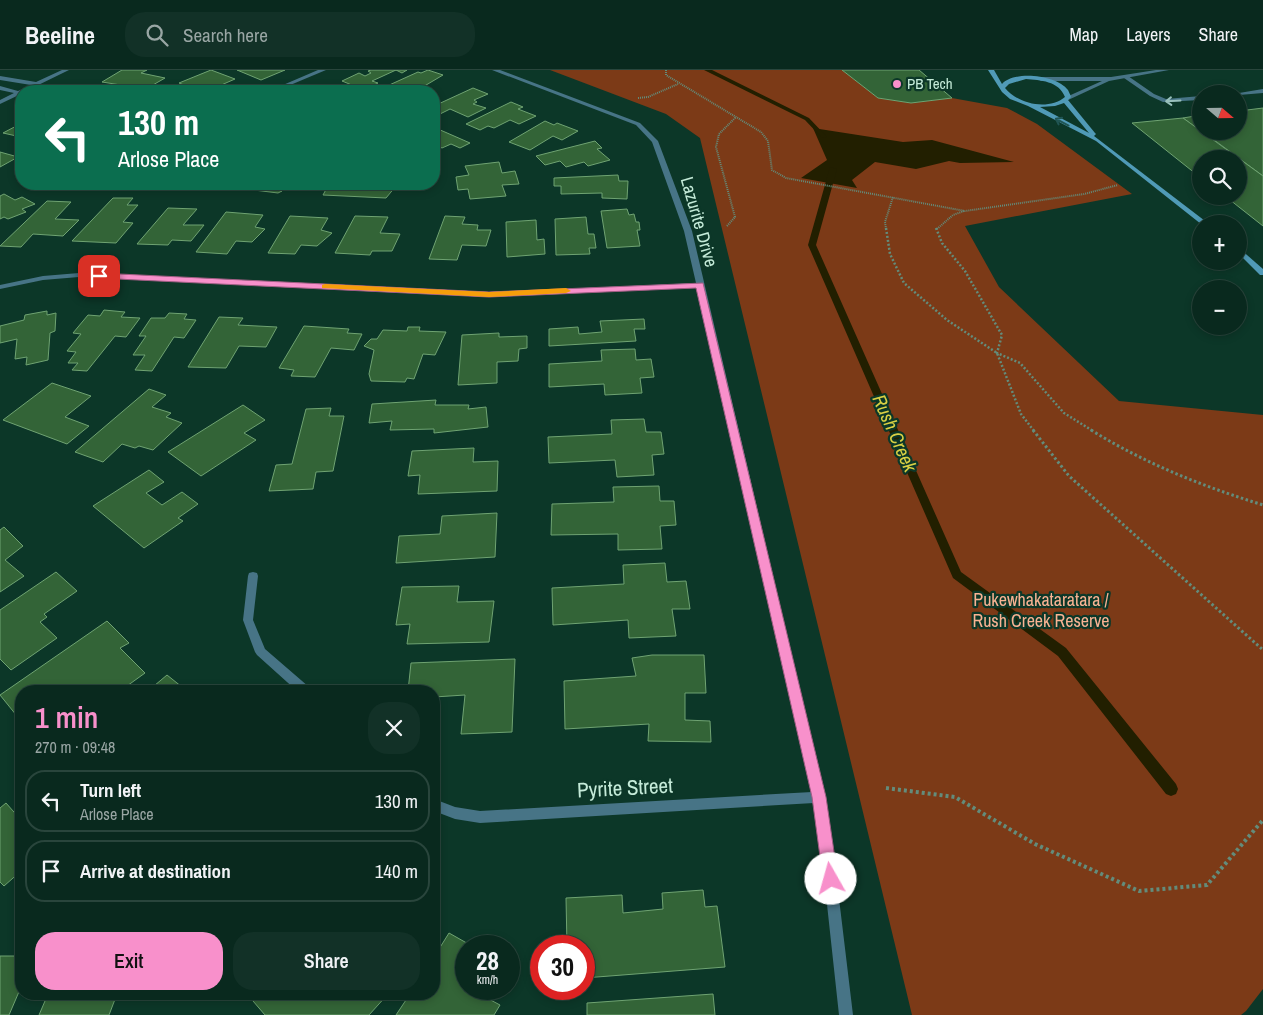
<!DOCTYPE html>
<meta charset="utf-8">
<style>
:root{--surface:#09291e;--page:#123127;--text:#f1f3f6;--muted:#99a6a4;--line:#29453c;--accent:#f890cb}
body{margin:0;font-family:"Archivo Narrow",sans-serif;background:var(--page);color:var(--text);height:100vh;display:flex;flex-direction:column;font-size:19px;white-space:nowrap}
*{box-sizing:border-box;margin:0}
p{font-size:16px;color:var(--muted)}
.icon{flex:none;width:28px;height:28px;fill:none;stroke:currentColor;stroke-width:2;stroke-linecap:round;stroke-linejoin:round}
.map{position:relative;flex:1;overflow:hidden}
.sheet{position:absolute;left:15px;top:615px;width:425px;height:315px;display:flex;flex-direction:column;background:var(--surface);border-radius:20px;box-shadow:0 2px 8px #0003,0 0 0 1px var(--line)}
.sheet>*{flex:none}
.banner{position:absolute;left:15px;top:15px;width:425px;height:105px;border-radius:20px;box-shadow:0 2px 8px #0003,0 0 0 1px var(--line);background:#0b6e4f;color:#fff;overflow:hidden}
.needle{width:32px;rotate:110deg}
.controls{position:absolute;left:1192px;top:15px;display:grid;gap:10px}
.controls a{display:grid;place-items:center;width:55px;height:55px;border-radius:50%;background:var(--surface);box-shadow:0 2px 8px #0003,0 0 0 1px var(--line);font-size:25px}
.speed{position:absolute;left:455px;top:865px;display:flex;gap:10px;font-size:25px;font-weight:700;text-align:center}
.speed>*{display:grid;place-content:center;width:65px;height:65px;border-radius:50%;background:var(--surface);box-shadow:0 2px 8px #0003,0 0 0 1px var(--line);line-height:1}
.speed small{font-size:12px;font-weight:400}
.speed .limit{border:8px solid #d22;background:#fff;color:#111}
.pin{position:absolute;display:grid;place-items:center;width:42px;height:42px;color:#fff;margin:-21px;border-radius:10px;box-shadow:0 2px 8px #0006}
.me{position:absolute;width:55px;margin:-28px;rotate:353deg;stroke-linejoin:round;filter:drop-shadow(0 0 4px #0008)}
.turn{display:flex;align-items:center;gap:18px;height:105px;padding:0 20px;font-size:22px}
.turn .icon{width:65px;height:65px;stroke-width:2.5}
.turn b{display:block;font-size:35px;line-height:42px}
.round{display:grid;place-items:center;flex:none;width:52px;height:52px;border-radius:20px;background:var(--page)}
.summary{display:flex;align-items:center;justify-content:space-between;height:85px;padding:0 20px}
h1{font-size:30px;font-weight:600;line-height:38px;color:var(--accent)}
.button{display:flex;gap:10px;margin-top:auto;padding:10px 20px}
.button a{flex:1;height:58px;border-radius:20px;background:var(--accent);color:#111;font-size:20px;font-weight:600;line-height:58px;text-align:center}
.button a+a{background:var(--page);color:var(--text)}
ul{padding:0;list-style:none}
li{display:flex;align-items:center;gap:15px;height:62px;margin:0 10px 8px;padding:0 10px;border:2px solid var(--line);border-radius:20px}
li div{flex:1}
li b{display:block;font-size:19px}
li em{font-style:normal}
header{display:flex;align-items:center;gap:30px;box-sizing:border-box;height:70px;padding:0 25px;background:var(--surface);border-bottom:1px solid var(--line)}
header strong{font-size:24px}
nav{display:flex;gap:28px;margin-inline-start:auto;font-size:18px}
.search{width:350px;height:45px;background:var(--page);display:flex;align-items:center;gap:12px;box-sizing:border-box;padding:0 18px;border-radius:20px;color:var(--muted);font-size:19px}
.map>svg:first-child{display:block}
</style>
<header>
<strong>Beeline</strong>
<div class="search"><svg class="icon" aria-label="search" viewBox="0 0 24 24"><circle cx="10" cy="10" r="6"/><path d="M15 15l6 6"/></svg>Search here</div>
<nav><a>Map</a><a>Layers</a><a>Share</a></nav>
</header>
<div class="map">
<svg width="1263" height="945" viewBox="0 0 1263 945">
<rect width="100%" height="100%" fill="#0c3728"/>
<polygon fill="#7c3a17" points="550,0 842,0 878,28 911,33 952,28 1007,38 1037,54 1132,124 965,156 999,217 1119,331 1263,345 1263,919 1246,941 1241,945 912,945 700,68 666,44"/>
<polygon fill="#221f00" points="813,58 903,72 932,70 1014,92 960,93 949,91 916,99 875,92 852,110 857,118 801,108 827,90"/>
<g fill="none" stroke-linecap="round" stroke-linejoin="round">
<g fill="#221f00" fill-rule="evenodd">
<polygon points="704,0 712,0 809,48 827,67 822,68 805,50"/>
<polygon points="830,97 837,99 816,175 961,502 1066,578 1176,714 1178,719 1176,724 1171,726 1166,724 1058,586 953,508 808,175"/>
</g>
</g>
<g fill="#336437" stroke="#6fa372">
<polygon points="122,0 147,0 141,3 165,8 146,19 102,12"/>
<polygon points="211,0 235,9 219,16 233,21 199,21 179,13"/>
<polygon points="237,0 285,0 261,10"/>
<polygon points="371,0 407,0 402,3 396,0 372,11 378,13 364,20 342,11 359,3 365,6 371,3 368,1"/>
<polygon points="428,0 443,5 416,21 376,21 418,2 421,3"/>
<polygon points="842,0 919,0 952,28 911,33 878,28"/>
<polygon points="473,18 488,24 474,30 477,32 473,34 486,38 468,47 450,39 438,45 434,44 434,36"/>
<polygon points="511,32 523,37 518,39 536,46 519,54 510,50 494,58 488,56 480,60 466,54"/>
<polygon points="1263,38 1263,106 1202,61 1239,61 1239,41"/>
<polygon points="1201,45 1201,61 1183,48"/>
<polygon points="1183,48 1263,106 1263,156 1225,126 1239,126 1239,89 1201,89 1201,108 1132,53"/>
<polygon points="21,51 21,67 3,63 20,54 16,53"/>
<polygon points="545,51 554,55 557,53 578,61 562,70 553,66 530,80 509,72"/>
<polygon points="438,59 470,73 460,78 451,74 442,78 434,74 434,61"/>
<polygon points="595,71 602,78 597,79 610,90 588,96 584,92 566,97 560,91 545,95 536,86"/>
<polygon points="0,82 18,87 0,97"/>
<polygon points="499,92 502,103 515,101 519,114 502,115 506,126 470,129 468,119 458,120 456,107 469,105 465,96"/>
<polygon points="618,105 619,111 628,111 627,129 602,128 602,123 561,124 561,116 554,116 554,108"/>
<polygon points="33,114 74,114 68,118"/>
<polygon points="263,114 288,114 284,117 276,115 272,118 282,121 278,123 254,120"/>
<polygon points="329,114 384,114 383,116 396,116 386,128 323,125"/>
<polygon points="4,124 15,130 22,127 35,134 22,139 26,142 8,149 4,147 0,149 0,126"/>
<polygon points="113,128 133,128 127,135 138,135 123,152 133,153 116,173 72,171"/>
<polygon points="47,131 71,132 55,149 79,150 63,166 33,164 21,177 0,176"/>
<polygon points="168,138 197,139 183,155 204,155 191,171 172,170 168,175 137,174"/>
<polygon points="627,139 629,145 634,144 636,152 639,152 640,160 637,160 640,176 607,178 601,141"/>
<polygon points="226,142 263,145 255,157 265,159 252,172 236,171 227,184 196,182"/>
<polygon points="290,146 328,148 321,160 332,163 317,176 301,175 295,184 268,183"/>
<polygon points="355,146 388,147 380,163 400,164 392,181 372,181 370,185 335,183"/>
<polygon points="445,146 465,147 462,154 478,155 477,160 491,160 486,176 462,175 457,190 429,189"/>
<polygon points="586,147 588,164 594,164 596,178 589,178 590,184 556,185 555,149"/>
<polygon points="536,150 537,170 544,169 545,184 507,187 506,152"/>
<polygon points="104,240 125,242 121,247 140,248 126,267 115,266 87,301 72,300 78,293 68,293 76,282 67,281 81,264 73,263 88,245 100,246"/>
<polygon points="47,241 47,245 56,243 55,261 50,263 48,290 26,295 27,287 15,289 17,269 0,273 0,256 24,250 25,245"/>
<polygon points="169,243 187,244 184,249 196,250 184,268 174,267 152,301 135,300 145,285 133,285 146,266 139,266 151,248 165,248"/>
<polygon points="219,247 243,248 238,255 277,257 266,277 239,276 226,298 188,297"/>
<polygon points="644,249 645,259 634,259 636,271 549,276 549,259 578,257 579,264 602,262 600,251"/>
<polygon points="304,256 349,259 347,263 362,264 354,280 331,278 315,307 291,306 294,300 279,298"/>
<polygon points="408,257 420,257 419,261 446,262 435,285 423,284 414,309 407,308 405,312 371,311 369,304 374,280 364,276 371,269 377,269 383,260 407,261"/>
<polygon points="499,263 499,267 527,266 527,278 519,279 518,291 497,292 497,313 458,315 462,265"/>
<polygon points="635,279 636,290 651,289 654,307 640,308 642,323 605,325 604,314 549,317 549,294 602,291 601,280"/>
<polygon points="52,313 91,326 65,347 89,356 67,374 3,350"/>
<polygon points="149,319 166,325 152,337 171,343 166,347 182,353 153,380 139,376 135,378 122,374 103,392 75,382"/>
<polygon points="436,330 435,335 469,335 468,339 486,337 488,357 434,363 434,359 390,360 392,351 369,353 372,334"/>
<polygon points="243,335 265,350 244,363 256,370 201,406 168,382"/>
<polygon points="331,338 329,346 344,346 333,401 316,402 313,419 269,421 276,395 292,394 306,339"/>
<polygon points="644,349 646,362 661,362 664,384 652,385 654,405 617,407 615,390 549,393 548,367 612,364 611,350"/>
<polygon points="474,378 473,392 498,391 497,421 418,424 420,405 408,406 412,381"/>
<polygon points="149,400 164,412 146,423 162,435 182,422 198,434 178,448 183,451 144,478 93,436"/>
<polygon points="659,416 660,431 674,431 676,455 660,456 662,479 618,480 618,464 551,465 552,434 614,432 613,417"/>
<polygon points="497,443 495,487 396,493 399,466 440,464 442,446"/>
<polygon points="4,457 23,476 5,490 24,506 0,522 0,460"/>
<polygon points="665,493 667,512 686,511 690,539 672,539 676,566 629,568 628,550 553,555 552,518 624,514 623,495"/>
<polygon points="56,502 77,521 44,544 47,547 40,552 57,568 11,600 0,589 0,540"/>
<polygon points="459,516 457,532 494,531 489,572 407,574 410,554 396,555 402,517"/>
<polygon points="107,551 129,573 120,578 145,603 120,621 78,621 72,615 63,621 21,621 21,651 0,625"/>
<polygon points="652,585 704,585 706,623 685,623 685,650 710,651 711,672 648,671 649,654 565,659 564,611 636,606 632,588"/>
<polygon points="515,589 512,662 461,664 465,625 434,627 434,621 408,621 411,593"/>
<polygon points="167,605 187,621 148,621"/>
<polygon points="6,733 21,750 21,769 17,772 21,778 21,801 4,816 0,812 0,738"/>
<polygon points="703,820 705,837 717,836 725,897 584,908 584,876 567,876 566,828 622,825 623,843 663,839 662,823"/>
<polygon points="449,863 472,876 466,876 466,919 470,919 500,935 494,945 396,945 410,924 434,924 434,887"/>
<polygon points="0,886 21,886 21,917 9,945 0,945"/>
<polygon points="48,924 117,924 109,945 39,945"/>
<polygon points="247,924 388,924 369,945 265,945"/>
<polygon points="713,924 715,945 587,945 587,933"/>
</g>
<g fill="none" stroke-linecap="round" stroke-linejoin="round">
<g stroke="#638c7b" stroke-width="2" stroke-dasharray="1 1" stroke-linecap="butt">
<polyline points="666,0 666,5 761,62 768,71 772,100 786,108 965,141 1084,124 1118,115"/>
<polyline points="638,28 648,27 678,14"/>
<polyline points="727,156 735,147 716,77 719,64 736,47"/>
<polyline points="886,159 885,152 893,127"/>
<polyline points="937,159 953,145 964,141"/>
</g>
<g stroke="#638c7b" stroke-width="2.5" stroke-dasharray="2 2" stroke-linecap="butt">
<polyline points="886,158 890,184 904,213 947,250 997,283 1021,344 1034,361"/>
<polyline points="936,158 942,173 965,201 1002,265 997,283 1020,293 1064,343 1093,361"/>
</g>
<g stroke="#638c7b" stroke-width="3" stroke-dasharray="2.5 2.5" stroke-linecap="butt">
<polyline points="1033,360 1069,406 1263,580"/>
<path d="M 1091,360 C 1146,394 1202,416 1263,435"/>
</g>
<polyline stroke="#638c7b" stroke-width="4" stroke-dasharray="3 3" stroke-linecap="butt" points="886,718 955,727 1035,774 1139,821 1207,815 1263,750"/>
<g fill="#477486" fill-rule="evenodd">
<polygon points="1124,6 1128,6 1154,24 1166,29 1201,26 1201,30 1163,32 1150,26 1124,8"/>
<polygon points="1263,19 1263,23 1239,25 1239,24 1233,24"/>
</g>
<g fill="#477486" fill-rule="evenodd">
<polygon points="62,0 69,0 26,21 21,21 21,24 0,34 0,30 14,23 0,20 0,16 18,21 31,15 0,10 0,6 36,12"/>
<polygon points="318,0 326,0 276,21 269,21"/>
<polygon points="492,0 500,0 640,53 658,71 692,161 825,727 832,770 853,945 839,945 820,770 814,733 480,753 455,749 434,741 434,729 455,737 480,741 812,722 697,217 489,226 79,207 43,210 0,219 0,215 43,206 79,203 489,222 696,213 684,161 652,72 636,55"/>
<polygon points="253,502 257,503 258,506 253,550 265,579 309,617 311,621 297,621 257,585 255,582 243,550 248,506 249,503"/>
</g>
<polygon fill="#477486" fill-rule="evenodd" points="1156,0 1169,0 1109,11 1066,31 1064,30 1064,28 1102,11 1041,11 1038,9 1041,7 1111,7"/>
<g fill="#509ab7" fill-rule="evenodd">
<path d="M 988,0 L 994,0 L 1002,14 C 1014,0 1057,5 1068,20 C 1068,20 1071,26 1071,27 L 1068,30 L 1095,63 L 1096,64 L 1094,66 L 1209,154 L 1201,154 L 1096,71 L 1028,36 L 1010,29 L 1002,22 ZM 1026,9 C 1040,10 1059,11 1065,27 C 1048,41 1018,34 1005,18 L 1009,14 ZM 1064,33 L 1089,63 L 1040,37 L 1055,36 Z"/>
<polygon points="1239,178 1263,199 1263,205 1260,205 1239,184"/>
</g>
</g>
<defs><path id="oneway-shaft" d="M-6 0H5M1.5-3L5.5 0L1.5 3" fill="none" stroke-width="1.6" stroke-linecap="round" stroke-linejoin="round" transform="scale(1.25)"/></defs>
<use stroke="#99c1bc" href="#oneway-shaft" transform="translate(1173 31) rotate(177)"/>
<use stroke="#205553" href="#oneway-shaft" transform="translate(1062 52) rotate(-152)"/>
<polygon fill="#f890cb" stroke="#a15e84" points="99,203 489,222 703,213 826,727 838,809 836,814 831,817 826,814 823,809 812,727 696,218 489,227 96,208 96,204"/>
<polygon fill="#f59e0b" points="325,214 489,222 566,218 571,221 566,223 489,227 322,218 322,215"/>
<circle fill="#f890cb" stroke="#0c3728" stroke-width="2" cx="897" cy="14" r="5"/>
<g text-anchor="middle" stroke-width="4.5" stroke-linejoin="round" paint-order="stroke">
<g font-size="15" fill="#c5ebd9" stroke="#0c3728" text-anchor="start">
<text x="907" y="19">PB Tech</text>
</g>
<g font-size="18" fill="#c5ebd9" stroke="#0c3728">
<text transform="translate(699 152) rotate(74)" y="6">Lazurite Drive</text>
</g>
<g font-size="18" fill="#f9b393" stroke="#0c3728">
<text x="1041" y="536">Pukewhakataratara /<tspan x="1041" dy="21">Rush Creek Reserve</tspan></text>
</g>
<g font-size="19" font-style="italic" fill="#d9d044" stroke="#0c3728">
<text transform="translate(895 363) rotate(66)" y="7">Rush Creek</text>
</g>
<g font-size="21" fill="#c5ebd9" stroke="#0c3728">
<text transform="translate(625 718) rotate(-3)" y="7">Pyrite Street</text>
</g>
</g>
</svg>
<div class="controls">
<a><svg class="needle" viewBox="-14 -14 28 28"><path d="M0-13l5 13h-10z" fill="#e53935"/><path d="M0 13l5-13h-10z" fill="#99a6a4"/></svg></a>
<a><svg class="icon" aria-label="search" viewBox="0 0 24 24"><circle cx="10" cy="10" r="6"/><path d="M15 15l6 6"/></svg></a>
<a>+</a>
<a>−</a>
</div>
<div class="speed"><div>28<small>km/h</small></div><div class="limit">30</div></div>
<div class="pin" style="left:99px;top:206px;background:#d93025"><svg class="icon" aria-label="arrive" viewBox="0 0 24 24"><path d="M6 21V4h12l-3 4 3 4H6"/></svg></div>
<svg class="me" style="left:831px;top:809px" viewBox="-20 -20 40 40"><circle r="19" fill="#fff"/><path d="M0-13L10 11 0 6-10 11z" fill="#f890cb"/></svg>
<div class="banner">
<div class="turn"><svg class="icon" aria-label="left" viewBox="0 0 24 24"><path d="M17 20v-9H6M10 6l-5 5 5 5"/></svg><div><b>130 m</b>Arlose Place</div></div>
</div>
<section class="sheet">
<div class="summary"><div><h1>1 min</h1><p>270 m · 09:48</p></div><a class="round"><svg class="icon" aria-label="close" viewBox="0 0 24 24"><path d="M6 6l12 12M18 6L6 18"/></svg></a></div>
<ul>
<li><svg class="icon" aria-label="left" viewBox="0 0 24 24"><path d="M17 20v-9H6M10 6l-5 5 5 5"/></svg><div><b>Turn left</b><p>Arlose Place</p></div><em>130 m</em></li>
<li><svg class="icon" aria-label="arrive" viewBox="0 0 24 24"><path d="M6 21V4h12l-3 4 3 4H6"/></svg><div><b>Arrive at destination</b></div><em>140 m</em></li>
</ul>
<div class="button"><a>Exit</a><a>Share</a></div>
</section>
</div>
